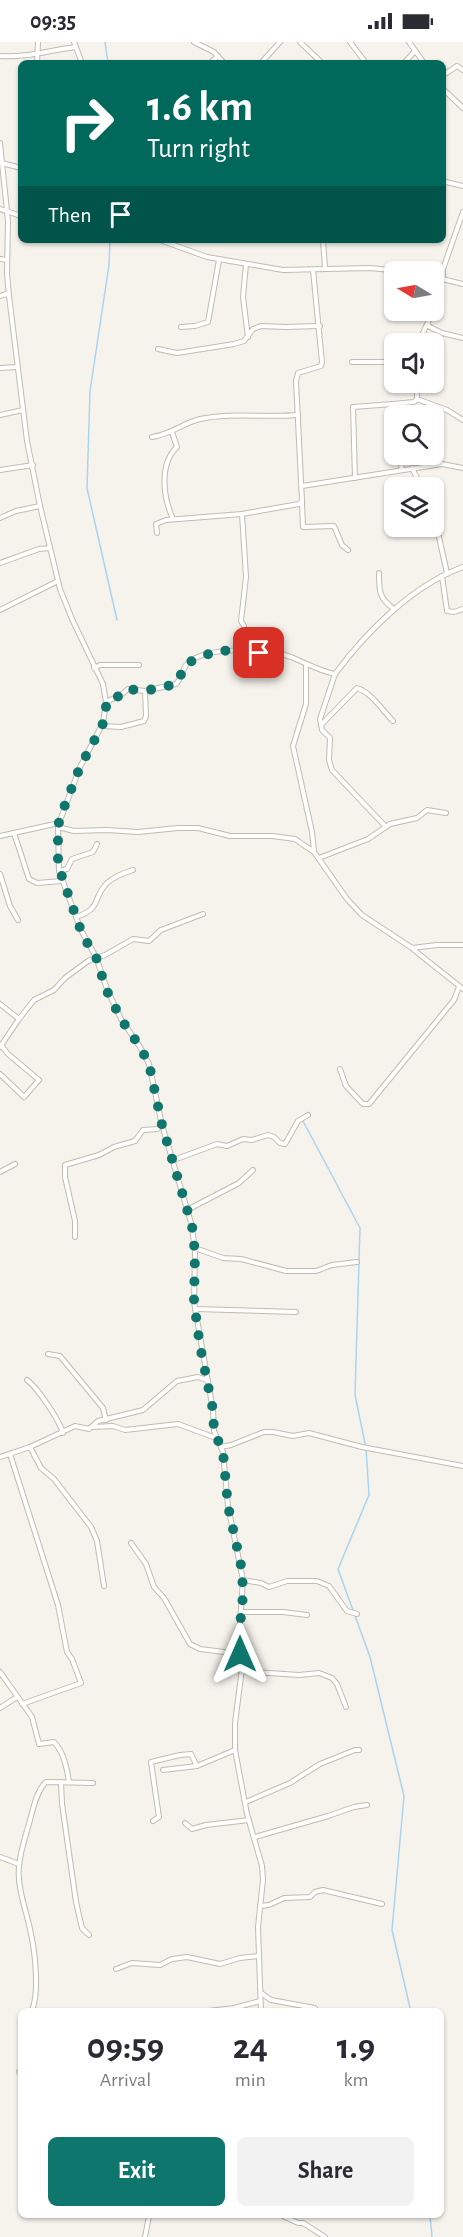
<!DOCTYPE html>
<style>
:root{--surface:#fff;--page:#f2f2f3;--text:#2b2b33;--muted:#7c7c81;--accent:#0f766e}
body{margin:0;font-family:"Alegreya Sans",sans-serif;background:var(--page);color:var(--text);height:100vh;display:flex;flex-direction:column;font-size:22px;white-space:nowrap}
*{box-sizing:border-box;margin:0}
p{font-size:20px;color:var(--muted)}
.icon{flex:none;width:33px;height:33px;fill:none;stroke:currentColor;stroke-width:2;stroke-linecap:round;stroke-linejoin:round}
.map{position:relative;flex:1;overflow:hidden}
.panel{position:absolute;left:18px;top:1966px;width:426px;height:210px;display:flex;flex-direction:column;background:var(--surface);border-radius:9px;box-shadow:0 2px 4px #0004}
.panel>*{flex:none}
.top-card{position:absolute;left:18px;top:18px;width:428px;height:183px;border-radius:9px;box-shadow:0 2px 4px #0004;background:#00695c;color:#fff;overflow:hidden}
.needle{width:39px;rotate:280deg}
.controls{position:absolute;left:384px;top:219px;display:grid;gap:12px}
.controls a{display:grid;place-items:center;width:60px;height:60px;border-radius:9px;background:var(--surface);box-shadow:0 2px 4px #0004;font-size:30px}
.pin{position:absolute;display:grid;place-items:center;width:51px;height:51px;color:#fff;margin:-26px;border-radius:12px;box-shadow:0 3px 9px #0006}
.me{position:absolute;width:66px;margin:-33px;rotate:0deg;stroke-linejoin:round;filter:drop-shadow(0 0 4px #0008)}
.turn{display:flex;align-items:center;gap:21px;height:126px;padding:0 30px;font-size:27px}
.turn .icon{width:78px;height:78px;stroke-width:2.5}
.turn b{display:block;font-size:42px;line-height:51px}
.then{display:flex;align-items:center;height:57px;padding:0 30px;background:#0003;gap:12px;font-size:22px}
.eta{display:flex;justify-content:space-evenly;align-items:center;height:102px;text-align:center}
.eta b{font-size:36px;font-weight:700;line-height:42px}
.action{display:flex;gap:12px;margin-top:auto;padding:12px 30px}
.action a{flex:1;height:69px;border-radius:9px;background:var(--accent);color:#fff;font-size:24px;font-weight:700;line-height:69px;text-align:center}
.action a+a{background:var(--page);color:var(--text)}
.status{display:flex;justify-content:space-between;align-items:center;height:42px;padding:0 30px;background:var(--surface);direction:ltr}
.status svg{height:16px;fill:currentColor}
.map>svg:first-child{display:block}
</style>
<div class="status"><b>09:35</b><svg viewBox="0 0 49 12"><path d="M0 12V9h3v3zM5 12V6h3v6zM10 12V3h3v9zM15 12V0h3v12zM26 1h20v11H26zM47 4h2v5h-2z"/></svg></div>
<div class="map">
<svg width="463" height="2195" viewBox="0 0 463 2195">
<rect width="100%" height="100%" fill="#f6f3ec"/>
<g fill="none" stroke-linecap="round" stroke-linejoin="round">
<g stroke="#a9d4f2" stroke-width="1.5">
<polyline points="105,0 108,21"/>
<polyline points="110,198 109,223 90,349 87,446 117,578"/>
<polyline points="303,1079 360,1186 355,1353 366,1406 369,1453 338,1527 370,1615 404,1754 392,1888 411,1970"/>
<polyline points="430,2174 432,2195"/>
</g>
<defs>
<g id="minor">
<polyline points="74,0 82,21"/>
<polyline points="194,0 214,10 224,21"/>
<polyline points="300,0 322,21"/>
<polyline points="350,0 366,21"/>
<polyline points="409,0 424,21"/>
<path d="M 0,14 C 26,16 50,8 76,5"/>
<polyline points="37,21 38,0"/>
<polyline points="210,21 218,14"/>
<polyline points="261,21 280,0"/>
<polyline points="404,21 415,9"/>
<polyline points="442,34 457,24 463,28"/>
<polyline points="442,46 463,66"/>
<polyline points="0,101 8,179 7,232 9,254 27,399 40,464 60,547 72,577 103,642 106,660 103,681 80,725 58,784 59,829 81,888 96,915 107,947 121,977 140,1005 149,1022 162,1083 192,1184 195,1211 194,1260 213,1368 214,1389 223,1410 228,1464 243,1538 239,1594 242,1627 235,1681 235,1708 247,1772 262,1824 263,1838 258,1885 261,1970"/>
<polyline points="2,121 21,126"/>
<polyline points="442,139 463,144"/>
<polyline points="0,167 21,174"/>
<polyline points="160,198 207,215 283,228 369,226 415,230"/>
<polyline points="323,198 325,226"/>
<polyline points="0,217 7,218"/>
<polyline points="246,222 243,255 248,295"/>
<polyline points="434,235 463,242"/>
<polyline points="443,237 443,227 463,170"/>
<polyline points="0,254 6,252 9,254"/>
<polyline points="434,254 440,236"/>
<polyline points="429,268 428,284 442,291 463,296"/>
<polyline points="181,285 195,284 208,280 219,218"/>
<polyline points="418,302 427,282"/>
<polyline points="158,307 177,311 234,302 244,299 253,287 261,284 285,285 320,284"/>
<polyline points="352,320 394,320"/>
<polyline points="0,326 17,325"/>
<polyline points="417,357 447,368 463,378"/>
<polyline points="0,373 23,368"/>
<polyline points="394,386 393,362 414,360 417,357 417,340"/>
<path d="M 172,390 L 177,405 C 159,422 163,455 173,477"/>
<path d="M 152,395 C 172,392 183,381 200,377 C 231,370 266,376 298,373"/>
<polyline points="399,412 402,428"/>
<polyline points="412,426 422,446"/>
<polyline points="0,428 33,423"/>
<polyline points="355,436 353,365 393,362"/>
<polyline points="302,444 442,422 463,426"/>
<polyline points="302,460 303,485 334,484 342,503 348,508"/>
<polyline points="242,472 246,535 241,579 244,584"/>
<polyline points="434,473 447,531"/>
<polyline points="0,476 16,469 40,464"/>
<polyline points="157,491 156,482 166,478 242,472 299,462 302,459 296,339 298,331 321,324 322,320 313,228"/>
<polyline points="0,521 39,507 50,506"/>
<path d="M 379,531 C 379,550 379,556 394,567"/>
<polyline points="442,534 447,569 454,570 463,567"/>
<polyline points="0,568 58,539"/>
<polyline points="306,623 306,662 293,704 312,790 314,810"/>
<polyline points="94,626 100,623 139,623"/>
<polyline points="335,632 320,677 322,688 330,696 329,718 332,728 386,785"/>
<path d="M 106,660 L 121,653 L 128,647 L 145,649 L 176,642 C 182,636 182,627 187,622 C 205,603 268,607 291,615 C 306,621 319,629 335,632 C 367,589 413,543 463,525"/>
<path d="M 321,683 L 357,646 C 372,651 382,668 393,679"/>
<polyline points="102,684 121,685 144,679 146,674 145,649"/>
<polyline points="58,785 74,789 107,788 138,790 178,786 198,786 230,794 272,794 295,797 314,810 347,857 362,873 412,906 437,903 463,903"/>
<polyline points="14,791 29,837 37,841 62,839"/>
<polyline points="0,794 59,781"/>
<polyline points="319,816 368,797 390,782 417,776 427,768 446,771"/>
<polyline points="59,829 67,827 72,817 93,810 97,802"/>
<polyline points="0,832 10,864 18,878"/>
<path d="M 76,875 C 102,867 92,856 107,841 C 115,834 123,831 133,828"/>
<polyline points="414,908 463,947"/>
<polyline points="0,962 19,977"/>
<polyline points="0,1005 19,977 34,958 54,948 65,936 88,919 105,913 133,897 149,899 161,888 203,872"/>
<polyline points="340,1027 346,1044 363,1062 369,1062 454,958 459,945"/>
<polyline points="0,1032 24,1055 39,1038 8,1012 1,1003"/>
<polyline points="171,1119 217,1102 227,1104 243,1097 252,1098 268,1093 274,1095 280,1101 285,1102 298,1079 308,1073"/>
<polyline points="0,1130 15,1122"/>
<polyline points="187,1168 239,1141 253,1128"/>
<polyline points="75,1195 75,1179 65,1135 65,1123 99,1113 114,1105 135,1099 143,1088 157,1087 162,1083"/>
<polyline points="195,1206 223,1216 241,1217 286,1229 316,1229 332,1223 357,1220"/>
<polyline points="195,1267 296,1270"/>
<polyline points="48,1312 60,1314 103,1366 106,1378"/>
<path d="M 27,1338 C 38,1346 59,1378 63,1391"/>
<polyline points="91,1385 113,1384 125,1388 178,1382 216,1396"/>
<polyline points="30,1405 41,1426 54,1437 91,1485 97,1499 104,1544"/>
<polyline points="221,1405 231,1403 264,1390 273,1390 293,1394 309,1391 362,1405 463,1424"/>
<polyline points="10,1412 58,1563 67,1610 72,1617 81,1641 22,1662"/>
<polyline points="0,1415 30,1405 75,1384 89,1387 98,1379 143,1368 177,1339 198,1335 207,1338"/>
<polyline points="131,1501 146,1522 154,1545 164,1556 190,1602 200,1607 240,1612"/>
<polyline points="243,1538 261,1541 269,1545 287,1539 317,1539 329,1544 347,1569 357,1572"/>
<polyline points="242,1570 283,1570 307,1573"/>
<polyline points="241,1629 299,1633 319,1631 332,1636 337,1642 346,1665"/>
<path d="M 0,1630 L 32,1675 L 39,1702 L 54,1700 C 64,1710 67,1727 69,1740"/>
<polyline points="0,1666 17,1655"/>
<polyline points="163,1728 197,1724"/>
<polyline points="61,1740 62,1762 76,1860 82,1886 89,1893"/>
<polyline points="246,1760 290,1741 320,1722 355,1708 359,1708"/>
<polyline points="153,1779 159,1775 151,1720 180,1713 191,1712 197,1724 235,1708"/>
<polyline points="185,1781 192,1787 206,1783 249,1778"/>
<polyline points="255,1795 328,1774 354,1765 367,1763"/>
<polyline points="0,1815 19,1822"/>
<polyline points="260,1864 269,1863 284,1856 310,1855 315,1850 323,1848 382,1862"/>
<polyline points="116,1927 132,1921 160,1923 172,1917 187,1915 220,1922 240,1916 258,1914"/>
<polyline points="261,1951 271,1958 315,1966 317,1970"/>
<path d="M 31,1970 C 40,1954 35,1910 31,1892 C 28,1874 20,1855 19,1837 C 17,1818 25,1797 30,1778 C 33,1767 37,1748 46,1740 L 93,1741"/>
<polyline points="200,1970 234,1966 260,1959"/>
<polyline points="19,2030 21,2029"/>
<polyline points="283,2174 298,2181 303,2181 325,2195"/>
<polyline points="145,2195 149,2174"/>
</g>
</defs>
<use href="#minor" stroke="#c2bbae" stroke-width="6"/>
<use href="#minor" stroke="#fff" stroke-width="4"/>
</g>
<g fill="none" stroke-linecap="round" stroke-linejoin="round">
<polyline stroke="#0f766e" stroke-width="10" stroke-dasharray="0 18" points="240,1612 239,1594 243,1553 242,1528 228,1464 223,1410 214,1389 213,1368 200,1304 194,1260 195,1211 192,1184 162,1083 149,1022 140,1005 121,977 106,947 96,915 83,894 76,875 58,823 58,784 61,773 80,725 102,684 106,673 106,660 121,653 128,647 145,649 176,642 187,621 216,609 242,608 259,611"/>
</g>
</svg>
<div class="controls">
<a><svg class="needle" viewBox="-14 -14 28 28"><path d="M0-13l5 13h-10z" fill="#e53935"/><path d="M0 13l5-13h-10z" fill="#7c7c81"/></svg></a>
<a><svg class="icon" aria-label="sound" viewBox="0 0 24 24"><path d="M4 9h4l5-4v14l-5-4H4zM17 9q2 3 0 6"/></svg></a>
<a><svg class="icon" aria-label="search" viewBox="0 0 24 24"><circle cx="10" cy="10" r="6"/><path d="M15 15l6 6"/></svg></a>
<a><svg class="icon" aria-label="layers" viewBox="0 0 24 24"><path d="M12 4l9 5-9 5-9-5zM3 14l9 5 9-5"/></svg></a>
</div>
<div class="pin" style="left:259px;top:611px;background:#d93025"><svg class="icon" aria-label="arrive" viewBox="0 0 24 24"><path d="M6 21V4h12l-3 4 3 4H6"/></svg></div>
<svg class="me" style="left:240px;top:1612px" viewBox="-20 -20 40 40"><path d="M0-17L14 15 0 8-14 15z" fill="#0f766e" stroke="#fff" stroke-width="4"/></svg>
<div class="top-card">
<div class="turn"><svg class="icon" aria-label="right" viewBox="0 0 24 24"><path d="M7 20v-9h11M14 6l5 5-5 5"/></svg><div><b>1.6 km</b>Turn right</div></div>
<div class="then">Then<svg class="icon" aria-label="arrive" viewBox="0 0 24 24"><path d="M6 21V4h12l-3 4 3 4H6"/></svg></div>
</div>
<section class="panel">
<div class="eta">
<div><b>09:59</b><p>Arrival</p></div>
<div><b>24</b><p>min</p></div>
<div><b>1.9</b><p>km</p></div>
</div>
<div class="action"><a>Exit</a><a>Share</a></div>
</section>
</div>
